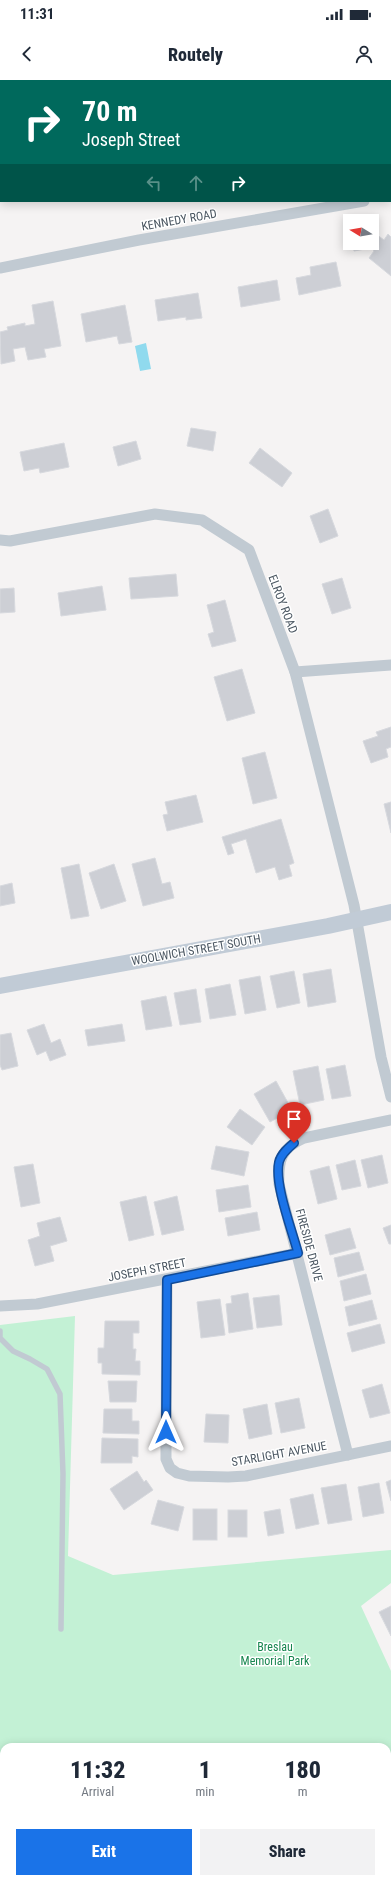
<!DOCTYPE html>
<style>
:root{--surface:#fff;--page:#f2f2f3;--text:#1f2937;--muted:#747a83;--accent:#1a73e8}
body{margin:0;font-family:"Roboto Condensed",sans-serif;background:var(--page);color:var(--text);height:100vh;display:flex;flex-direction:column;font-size:15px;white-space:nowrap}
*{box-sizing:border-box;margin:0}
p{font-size:13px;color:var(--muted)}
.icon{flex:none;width:22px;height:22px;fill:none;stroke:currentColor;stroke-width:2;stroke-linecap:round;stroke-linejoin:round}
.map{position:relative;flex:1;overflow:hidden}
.sheet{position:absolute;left:0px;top:1663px;width:391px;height:140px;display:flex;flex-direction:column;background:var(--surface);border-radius:12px 12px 0 0;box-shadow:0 2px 10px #0003}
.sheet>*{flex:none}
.hud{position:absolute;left:0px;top:0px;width:391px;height:122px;box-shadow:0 2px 10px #0003;background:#00695c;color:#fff;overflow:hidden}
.needle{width:26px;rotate:281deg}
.fabs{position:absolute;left:343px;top:134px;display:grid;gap:8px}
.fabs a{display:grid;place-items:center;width:36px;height:36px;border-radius:0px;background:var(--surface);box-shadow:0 2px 10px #0003;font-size:20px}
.pin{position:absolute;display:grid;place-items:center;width:34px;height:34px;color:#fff;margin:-41px -17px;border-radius:50% 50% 50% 0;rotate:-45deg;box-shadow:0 0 4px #0007}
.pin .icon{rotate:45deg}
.me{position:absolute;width:44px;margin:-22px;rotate:0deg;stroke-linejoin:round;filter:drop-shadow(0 0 3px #0008)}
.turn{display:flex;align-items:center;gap:14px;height:84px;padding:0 16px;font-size:18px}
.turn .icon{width:52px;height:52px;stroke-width:2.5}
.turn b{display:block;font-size:28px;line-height:34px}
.lanes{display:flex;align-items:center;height:38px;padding:0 16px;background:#0003;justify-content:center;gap:20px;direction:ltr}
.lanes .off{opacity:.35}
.eta{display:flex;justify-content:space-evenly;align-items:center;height:68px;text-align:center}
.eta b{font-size:24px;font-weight:800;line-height:28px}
.button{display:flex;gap:8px;margin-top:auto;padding:8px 16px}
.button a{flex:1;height:46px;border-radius:0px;background:var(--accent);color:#fff;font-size:16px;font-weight:800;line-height:46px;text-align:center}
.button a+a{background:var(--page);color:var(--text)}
.status{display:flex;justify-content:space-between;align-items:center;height:28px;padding:0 20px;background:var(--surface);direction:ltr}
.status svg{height:11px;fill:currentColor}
header{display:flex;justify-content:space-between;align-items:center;height:52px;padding:0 16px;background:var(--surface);font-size:18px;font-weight:800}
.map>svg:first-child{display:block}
</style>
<div class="status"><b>11:31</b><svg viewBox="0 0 49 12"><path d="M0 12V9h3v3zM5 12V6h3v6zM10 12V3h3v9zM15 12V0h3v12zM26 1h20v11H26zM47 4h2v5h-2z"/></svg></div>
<header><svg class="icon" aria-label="back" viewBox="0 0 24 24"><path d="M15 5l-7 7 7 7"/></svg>Routely<svg class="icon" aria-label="person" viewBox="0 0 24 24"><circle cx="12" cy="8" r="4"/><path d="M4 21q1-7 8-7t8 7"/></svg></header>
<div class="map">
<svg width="391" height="1803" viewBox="0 0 391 1803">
<rect width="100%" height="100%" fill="#f5f3f3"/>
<polygon fill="#c3f1d5" points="75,1236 68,1476 113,1495 391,1470 391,1503 361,1526 391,1591 391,1758 387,1758 387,1667 4,1667 4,1770 0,1770 0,1245"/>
<polygon fill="#90daee" points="146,263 151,289 140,291 135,266"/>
<g fill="#cdcfd5" stroke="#d7d9de">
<polygon points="390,1 391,1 390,43"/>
<polygon points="372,151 384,160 388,154 391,157 391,196 369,178 374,171 371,168 354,171 353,163 372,163"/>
<polygon points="336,182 341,206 299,215 296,198 311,195 310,187"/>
<polygon points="277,200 280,220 241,227 238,207"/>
<polygon points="198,213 202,238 186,240 186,237 158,241 155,220"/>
<polygon points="53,221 61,266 44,269 46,277 28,280 25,267 13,269 15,281 1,284 0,252 8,250 7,247 25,243 25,246 35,244 32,225"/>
<polygon points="125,225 132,262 119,264 117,256 86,262 81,234"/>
<polygon points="191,348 216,352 213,371 187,366"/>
<polygon points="136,361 141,379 118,386 113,367"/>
<polygon points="64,363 69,387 40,393 39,388 24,391 20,372"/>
<polygon points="260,368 292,393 282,407 249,383"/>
<polygon points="328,429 338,456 320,463 310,436"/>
<polygon points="176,494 178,516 131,519 129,498"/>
<polygon points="342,498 351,528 332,534 322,504"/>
<polygon points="102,506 106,530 61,536 58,513"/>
<polygon points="14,508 15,532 0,533 0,509"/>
<polygon points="225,520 236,561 212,567 208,554 214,552 207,525"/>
<polygon points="242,589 255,633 227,641 214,597"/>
<polygon points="391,647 391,667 386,669 388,677 371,683 363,661 378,656 376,652"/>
<polygon points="265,672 277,718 253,724 242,678"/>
<polygon points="196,715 203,742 167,751 163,735 168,734 165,722"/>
<polygon points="391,722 391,753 384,724"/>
<polygon points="281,739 294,783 289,785 292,796 279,800 275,787 256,793 246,759 231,764 234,773 228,775 222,757"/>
<polygon points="155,778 162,804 170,802 174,818 143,826 132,784"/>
<polygon points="79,784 89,836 71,839 61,788"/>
<polygon points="114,784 126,821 101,829 89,793"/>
<polygon points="12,803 15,823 0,826 0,806"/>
<polygon points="331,889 336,922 308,927 303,894"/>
<polygon points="294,891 300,923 277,928 270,896"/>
<polygon points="260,896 266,930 245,934 239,900"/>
<polygon points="230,904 236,935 210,939 205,909"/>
<polygon points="196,909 201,942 180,945 174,913"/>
<polygon points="166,916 172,946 146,950 141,921"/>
<polygon points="44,944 51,963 60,959 66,975 50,981 46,971 37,975 27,950"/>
<polygon points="122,944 125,961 88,966 85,950"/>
<polygon points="11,953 18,986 2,990 0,985 0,955"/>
<polygon points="345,985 351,1016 332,1019 326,989"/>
<polygon points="318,986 324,1020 300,1025 293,991"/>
<polygon points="276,1001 292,1030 270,1042 254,1014"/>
<polygon points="240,1029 265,1047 252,1065 227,1047"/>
<polygon points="216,1066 249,1072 244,1096 211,1089"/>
<polygon points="382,1075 388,1103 368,1108 361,1080"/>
<polygon points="355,1080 361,1106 342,1110 336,1085"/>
<polygon points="33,1084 40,1123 21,1127 14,1087"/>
<polygon points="329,1086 337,1119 318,1124 310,1091"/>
<polygon points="248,1105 251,1127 219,1132 216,1110"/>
<polygon points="146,1116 154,1155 129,1161 120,1122"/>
<polygon points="177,1116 184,1150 162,1155 154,1122"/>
<polygon points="257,1132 260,1150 228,1156 225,1138"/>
<polygon points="60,1137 67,1161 50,1166 54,1181 35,1186 28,1160 40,1156 37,1143"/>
<polygon points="391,1145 391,1164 389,1164 383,1148"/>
<polygon points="350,1148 356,1168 330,1175 325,1155"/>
<polygon points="359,1172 364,1190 338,1197 334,1178"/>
<polygon points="366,1194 371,1214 344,1221 340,1201"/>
<polygon points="248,1213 253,1249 229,1253 226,1224 232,1223 231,1216"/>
<polygon points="279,1215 282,1245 257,1248 253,1218"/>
<polygon points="220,1219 225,1255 201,1258 197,1222"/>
<polygon points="372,1220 377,1239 349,1246 345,1227"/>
<polygon points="105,1241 139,1241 139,1253 133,1253 133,1269 136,1269 135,1281 140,1281 140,1295 102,1294 102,1283 98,1283 98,1268 104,1268"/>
<polygon points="380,1244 385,1263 352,1272 347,1253"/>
<polygon points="108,1301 137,1301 136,1322 110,1322"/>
<polygon points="382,1304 390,1333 370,1338 362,1310"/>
<polygon points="299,1318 305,1348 281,1353 275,1323"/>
<polygon points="267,1324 272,1354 249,1359 243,1329"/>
<polygon points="104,1329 132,1329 132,1341 139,1341 139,1354 103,1353"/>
<polygon points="206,1334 229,1335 228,1363 204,1362"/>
<polygon points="102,1358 138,1359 138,1377 132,1376 132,1383 101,1383"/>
<polygon points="137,1391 144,1402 146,1400 153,1410 124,1430 110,1409"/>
<polygon points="391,1400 391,1421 386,1402"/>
<polygon points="379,1403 384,1433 363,1437 358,1407"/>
<polygon points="346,1404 352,1440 328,1444 321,1408"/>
<polygon points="313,1414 319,1444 296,1449 290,1419"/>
<polygon points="158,1420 184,1427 178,1451 151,1444"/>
<rect x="193" y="1429" width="24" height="31"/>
<polygon points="280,1429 284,1453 268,1456 264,1432"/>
<rect x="228" y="1430" width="19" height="27"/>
<polygon points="391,1526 391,1556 379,1532"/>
<rect x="196" y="1799" width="17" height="4"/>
<rect x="255" y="1799" width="17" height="4"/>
<rect x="373" y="1799" width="18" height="4"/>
<rect x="157" y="1800" width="16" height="3"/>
<polygon points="233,1800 233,1803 216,1803 216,1801"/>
<rect x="354" y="1800" width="17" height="3"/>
<rect x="275" y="1801" width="17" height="2"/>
<rect x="334" y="1801" width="17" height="2"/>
</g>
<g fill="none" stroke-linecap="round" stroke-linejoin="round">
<polyline stroke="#c1cad2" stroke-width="5.5" points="0,1251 0,1258 13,1271 30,1279 47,1289 60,1314 63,1394 61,1549"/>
<g stroke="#c1cad2" stroke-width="11">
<polyline points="390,116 391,116"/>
<polyline points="0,188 139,160 364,121"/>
<polyline points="0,460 10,461 155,434 202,440 249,470 295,592 354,825 381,977 391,1017"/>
<polyline points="295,592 391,585"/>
<polyline points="167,1200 166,1367 166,1379 170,1388 177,1393 189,1396 228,1397 246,1396 391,1366"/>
<polyline points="0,1226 37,1224 298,1173"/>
<path d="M 348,1375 L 279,1104 C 278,1080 281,1068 304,1058 L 391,1040"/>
</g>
<polyline stroke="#c1cbd6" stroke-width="16" points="0,906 328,846 391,832"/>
</g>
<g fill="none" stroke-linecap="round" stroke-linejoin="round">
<defs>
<path id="route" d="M 166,1352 L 167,1200 L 298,1173 C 292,1150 274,1104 279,1082 C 281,1074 288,1068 294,1063"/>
</defs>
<use href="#route" stroke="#114b97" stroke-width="10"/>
<use href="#route" stroke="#1a73e8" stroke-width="7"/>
</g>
<g text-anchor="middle" stroke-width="3" stroke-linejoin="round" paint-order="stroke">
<g font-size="12" fill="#4a5661" stroke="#fff">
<text transform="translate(179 140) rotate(-10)" y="4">KENNEDY ROAD</text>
<text transform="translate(283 524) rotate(69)" y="4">ELROY ROAD</text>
<text transform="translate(196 870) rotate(-10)" y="4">WOOLWICH STREET SOUTH</text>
<text transform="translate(309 1165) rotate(75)" y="4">FIRESIDE DRIVE</text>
<text transform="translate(147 1190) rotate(-11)" y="4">JOSEPH STREET</text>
<text transform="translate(279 1374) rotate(-10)" y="4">STARLIGHT AVENUE</text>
</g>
<g font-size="12" fill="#17864f" stroke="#fff">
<text x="275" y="1571">Breslau<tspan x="275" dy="14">Memorial Park</tspan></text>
</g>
</g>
</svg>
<div class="fabs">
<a><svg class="needle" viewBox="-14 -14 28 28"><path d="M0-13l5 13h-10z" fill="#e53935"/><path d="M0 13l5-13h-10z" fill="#747a83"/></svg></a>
</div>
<div class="pin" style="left:294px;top:1063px;background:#d93025"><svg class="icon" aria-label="arrive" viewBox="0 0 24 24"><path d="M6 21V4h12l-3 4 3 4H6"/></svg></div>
<svg class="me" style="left:166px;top:1352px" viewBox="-20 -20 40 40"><path d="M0-17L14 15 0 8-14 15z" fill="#1a73e8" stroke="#fff" stroke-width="4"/></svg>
<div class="hud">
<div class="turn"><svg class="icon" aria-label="right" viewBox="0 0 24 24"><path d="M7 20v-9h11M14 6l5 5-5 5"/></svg><div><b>70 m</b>Joseph Street</div></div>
<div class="lanes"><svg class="icon off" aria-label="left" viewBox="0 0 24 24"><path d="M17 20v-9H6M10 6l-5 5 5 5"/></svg><svg class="icon off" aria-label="ahead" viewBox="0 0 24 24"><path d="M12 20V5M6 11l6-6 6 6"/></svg><svg class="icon" aria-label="right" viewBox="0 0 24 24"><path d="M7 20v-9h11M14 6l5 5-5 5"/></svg></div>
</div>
<section class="sheet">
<div class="eta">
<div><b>11:32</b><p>Arrival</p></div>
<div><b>1</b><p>min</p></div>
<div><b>180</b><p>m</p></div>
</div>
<div class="button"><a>Exit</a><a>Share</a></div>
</section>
</div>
